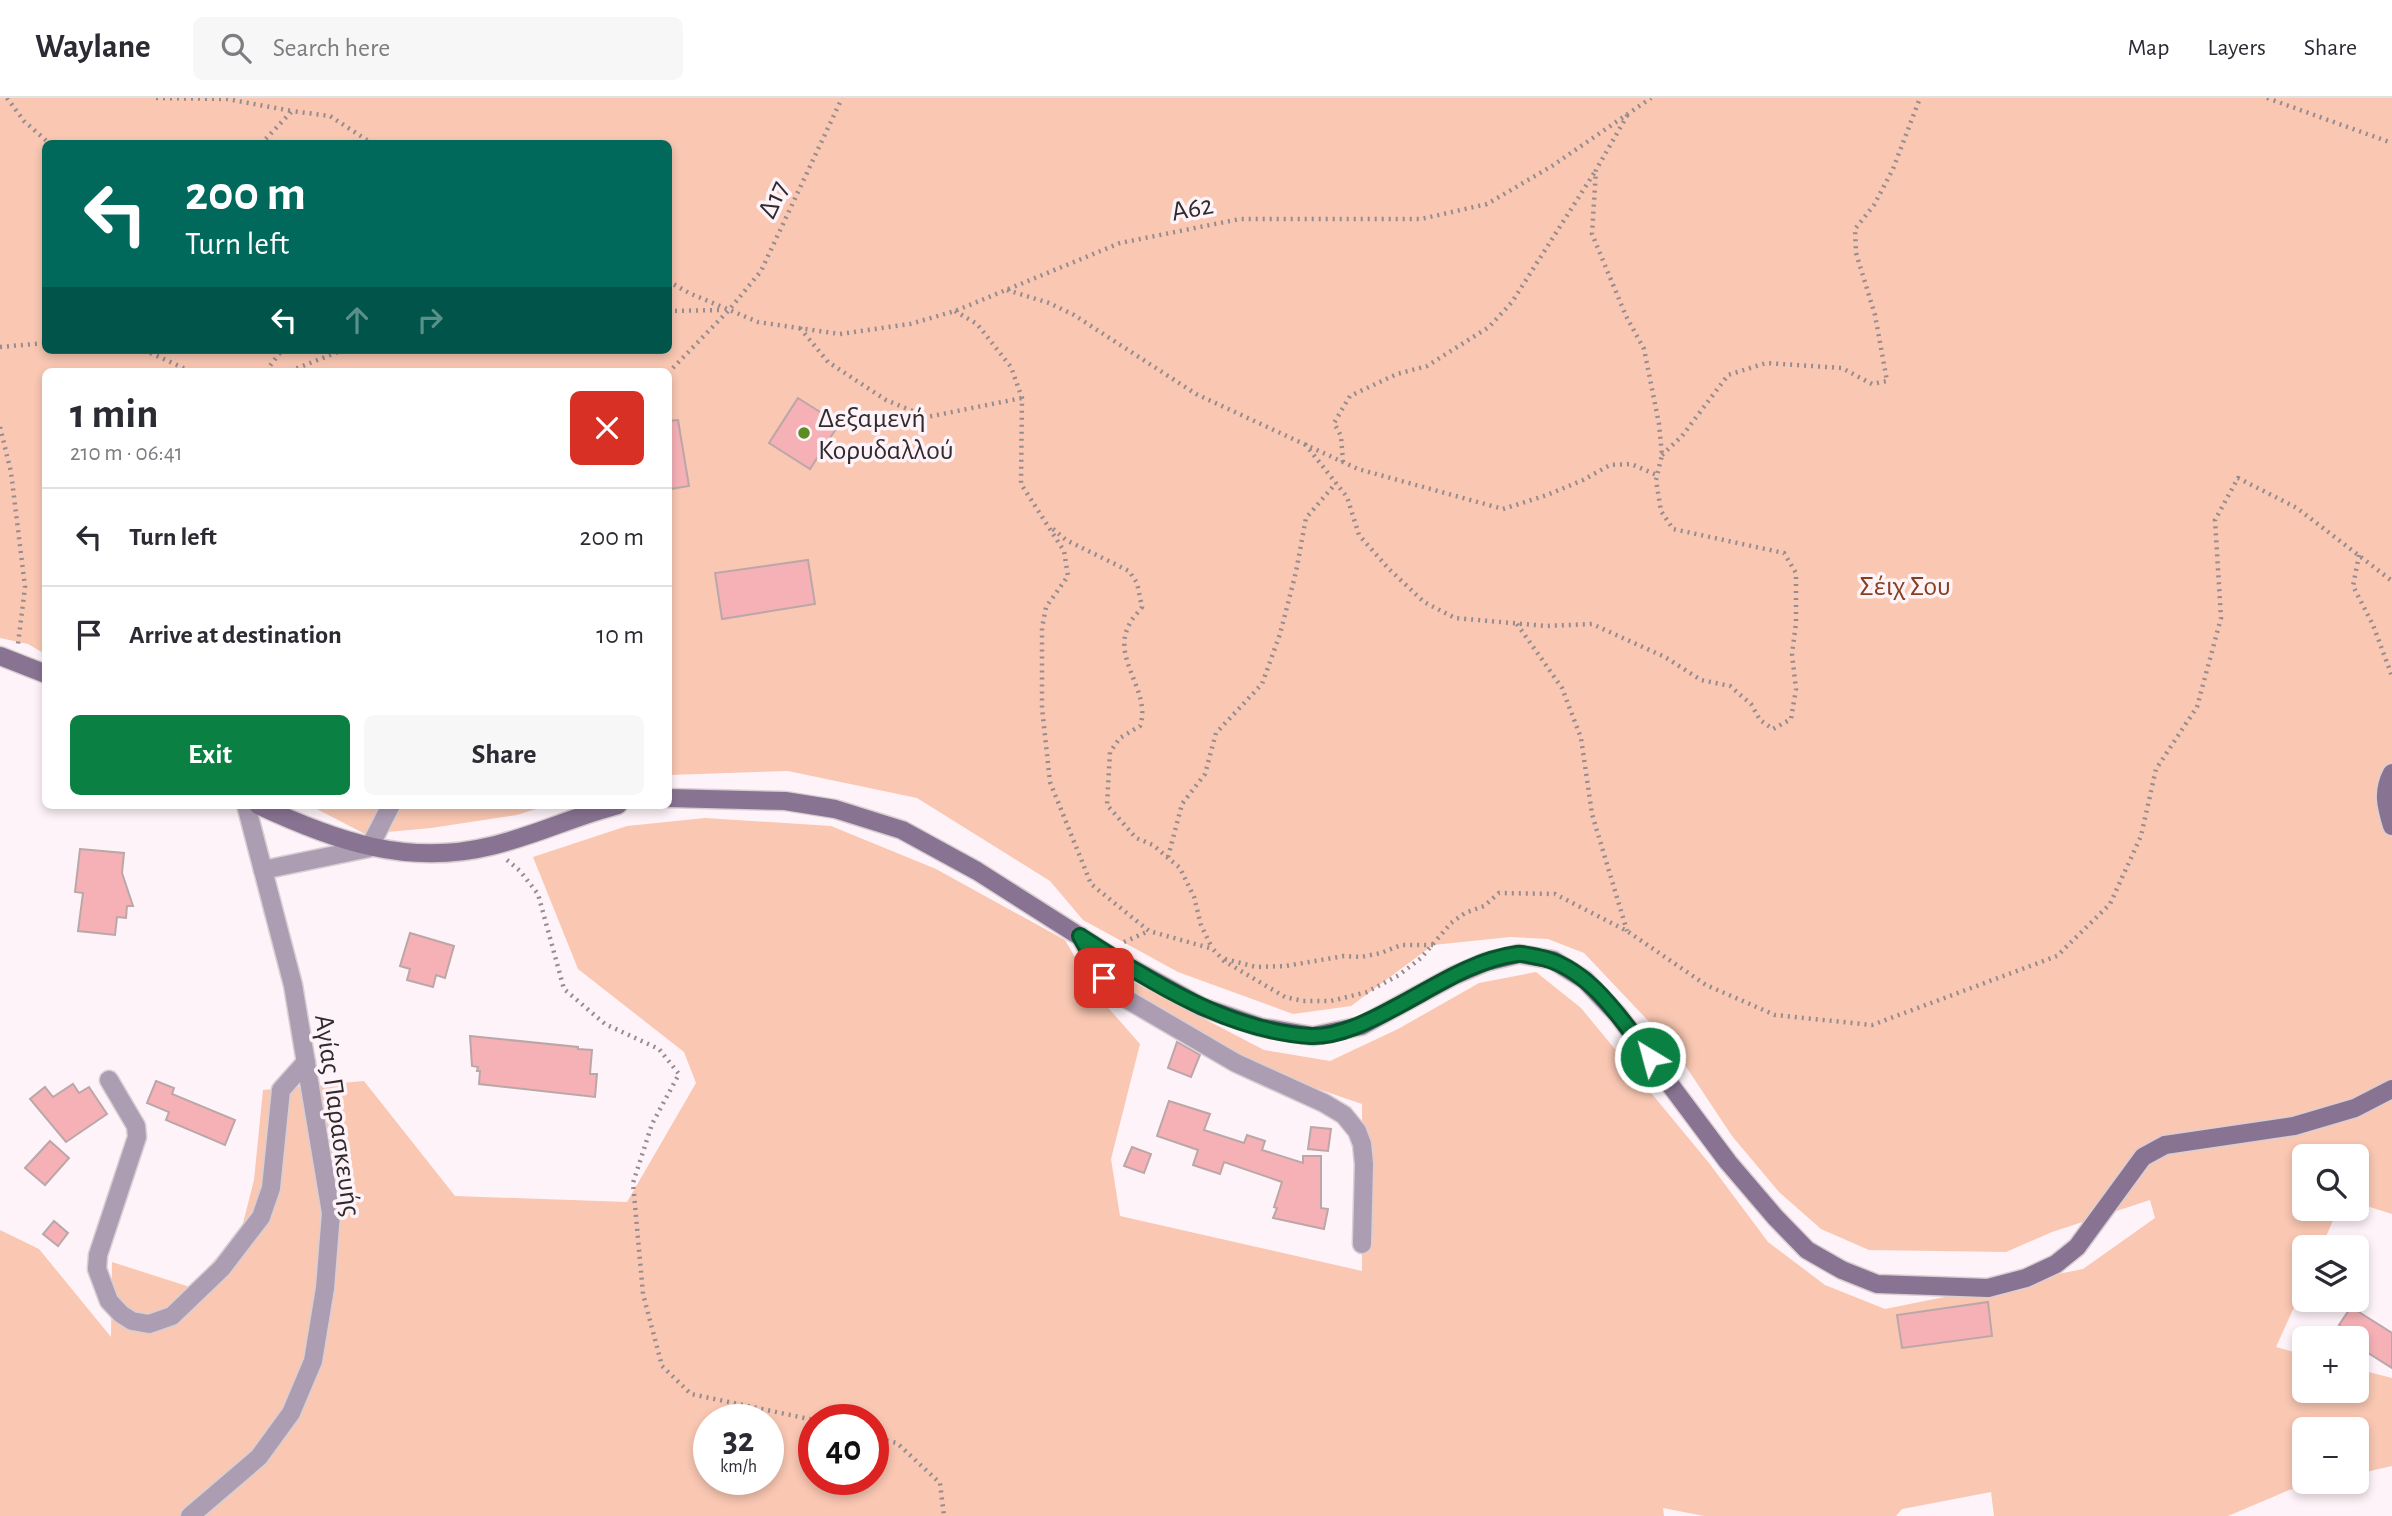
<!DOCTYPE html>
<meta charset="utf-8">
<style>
:root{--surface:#fff;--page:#f7f7f7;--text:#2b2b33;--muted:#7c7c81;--line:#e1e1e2;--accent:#0b8043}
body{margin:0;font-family:"Alegreya Sans",sans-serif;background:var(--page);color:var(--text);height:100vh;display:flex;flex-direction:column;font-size:26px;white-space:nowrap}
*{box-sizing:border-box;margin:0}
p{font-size:23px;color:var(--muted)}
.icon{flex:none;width:38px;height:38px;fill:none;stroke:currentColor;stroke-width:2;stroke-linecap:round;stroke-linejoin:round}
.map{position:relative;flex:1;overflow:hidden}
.details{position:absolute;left:42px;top:270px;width:630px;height:441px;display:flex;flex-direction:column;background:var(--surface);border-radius:10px;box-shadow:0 4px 10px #0003}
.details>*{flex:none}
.guide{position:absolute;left:42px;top:42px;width:630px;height:214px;border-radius:10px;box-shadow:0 4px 10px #0003;background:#00695c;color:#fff;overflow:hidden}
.controls{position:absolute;left:2292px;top:1046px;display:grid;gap:14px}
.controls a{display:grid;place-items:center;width:77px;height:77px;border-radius:10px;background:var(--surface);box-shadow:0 4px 10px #0003;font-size:35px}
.speed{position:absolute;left:693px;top:1306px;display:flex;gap:14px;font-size:35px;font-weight:700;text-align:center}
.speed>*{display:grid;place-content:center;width:91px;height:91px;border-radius:50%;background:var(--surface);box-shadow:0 4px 10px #0003;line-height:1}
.speed small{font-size:18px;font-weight:400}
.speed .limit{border:10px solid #d22;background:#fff;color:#111}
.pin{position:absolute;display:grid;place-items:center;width:60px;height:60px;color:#fff;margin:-30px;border-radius:14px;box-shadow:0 4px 10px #0006}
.me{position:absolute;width:77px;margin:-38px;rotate:323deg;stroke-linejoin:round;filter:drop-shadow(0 0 5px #0008)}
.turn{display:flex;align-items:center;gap:24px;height:147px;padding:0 28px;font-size:32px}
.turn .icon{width:91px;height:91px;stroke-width:2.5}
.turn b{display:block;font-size:49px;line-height:60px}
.lanes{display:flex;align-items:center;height:66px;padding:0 28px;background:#0003;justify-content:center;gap:35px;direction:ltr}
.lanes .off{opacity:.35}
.round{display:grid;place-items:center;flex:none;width:74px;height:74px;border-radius:10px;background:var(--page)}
.summary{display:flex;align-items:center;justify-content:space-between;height:119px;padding:0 28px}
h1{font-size:42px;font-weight:600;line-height:52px}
.action{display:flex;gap:14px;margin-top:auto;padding:14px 28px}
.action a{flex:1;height:80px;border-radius:10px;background:var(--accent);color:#fff;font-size:28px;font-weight:600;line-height:80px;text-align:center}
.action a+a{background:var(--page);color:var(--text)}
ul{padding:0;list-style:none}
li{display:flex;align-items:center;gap:21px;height:98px;padding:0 28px;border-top:2px solid var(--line)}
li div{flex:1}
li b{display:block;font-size:26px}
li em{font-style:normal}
header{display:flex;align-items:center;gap:42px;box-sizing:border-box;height:98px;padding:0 35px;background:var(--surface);border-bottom:2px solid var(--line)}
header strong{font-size:33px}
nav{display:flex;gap:38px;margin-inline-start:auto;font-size:24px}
.search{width:490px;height:63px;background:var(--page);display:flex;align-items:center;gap:18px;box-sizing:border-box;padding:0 24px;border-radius:10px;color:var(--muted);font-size:26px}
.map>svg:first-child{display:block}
</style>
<header>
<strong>Waylane</strong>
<div class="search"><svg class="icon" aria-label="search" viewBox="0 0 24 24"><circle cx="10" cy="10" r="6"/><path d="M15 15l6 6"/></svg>Search here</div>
<nav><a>Map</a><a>Layers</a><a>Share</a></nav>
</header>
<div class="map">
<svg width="2392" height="1418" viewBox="0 0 2392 1418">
<rect width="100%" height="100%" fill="#fef3f8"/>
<g fill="#f9c7b2" fill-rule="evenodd">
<path d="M 0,0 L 2392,0 L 2392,1116 L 2357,1105 L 2357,1059 L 2305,1059 L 2305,1111 L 2338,1111 L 2321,1150 L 2305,1150 L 2305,1185 L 2276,1249 L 2305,1257 L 2305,1293 L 2357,1293 L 2357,1271 L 2392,1280 L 2392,1368 L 2357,1376 L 2357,1332 L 2305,1332 L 2305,1384 L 2320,1384 L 2289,1392 L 2228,1418 L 1994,1418 L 1991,1394 L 1902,1411 L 1896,1418 L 1704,1418 L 1663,1410 L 1664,1418 L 0,1418 L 0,1132 L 39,1151 L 111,1239 L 112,1164 L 190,1189 L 241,1133 L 254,1082 L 263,992 L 364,983 L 455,1098 L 627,1104 L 696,985 L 684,954 L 578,871 L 533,759 L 627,728 L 705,720 L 831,728 L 936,771 L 1065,842 L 1097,897 L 1140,946 L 1111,1061 L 1120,1118 L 1362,1173 L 1362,1006 L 1263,972 L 1101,875 L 1103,868 L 1264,952 L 1330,963 L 1398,931 L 1479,885 L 1536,874 L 1581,910 L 1709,1065 L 1768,1144 L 1825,1187 L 1885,1211 L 2083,1171 L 2155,1120 L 2150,1102 L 2052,1134 L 2006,1154 L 1869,1152 L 1821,1131 L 1779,1094 L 1732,1038 L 1673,949 L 1584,855 L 1548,841 L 1510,839 L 1433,847 L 1351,908 L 1293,916 L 1178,874 L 1083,822 L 1050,783 L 917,700 L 788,673 L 669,677 L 668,273 L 46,273 L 45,556 L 28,546 L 0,540 ZM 46,46 L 668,46 L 668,252 L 46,252 ZM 709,1321 L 768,1321 L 768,1381 L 709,1381 ZM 814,1321 L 873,1321 L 873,1381 L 814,1381 Z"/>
<polygon points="309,707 549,707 517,717 431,730 365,736"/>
</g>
<g fill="#f6b1b6" stroke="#bba7a8" stroke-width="2">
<polygon points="798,300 839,326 810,371 769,345"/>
<polygon points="678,322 689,388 670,391 668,323"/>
<polygon points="808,462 815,506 722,521 715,475"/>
<polygon points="80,751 124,755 122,775 133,808 127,808 126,820 117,819 115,837 78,833 83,795 75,794"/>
<polygon points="410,835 454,848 445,880 436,877 433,889 407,882 410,871 400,868"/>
<polygon points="470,938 578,949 578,951 592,952 590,976 597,976 595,999 479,986 480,973 477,973 478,969 472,968"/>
<polygon points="1177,944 1200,957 1191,979 1168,970"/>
<polygon points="156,983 174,990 172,996 235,1022 225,1047 166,1022 169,1014 147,1005"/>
<polygon points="73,986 79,995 89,989 107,1016 66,1044 30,1001 45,989 53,999"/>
<polygon points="1169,1003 1210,1016 1204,1032 1244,1045 1247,1037 1265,1043 1262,1052 1303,1065 1303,1058 1321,1058 1321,1110 1328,1111 1324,1131 1273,1120 1277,1110 1274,1109 1282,1084 1224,1064 1220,1076 1193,1067 1198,1052 1157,1038"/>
<polygon points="1311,1029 1331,1031 1328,1053 1308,1051"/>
<polygon points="50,1043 69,1060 45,1087 25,1070"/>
<polygon points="1132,1049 1151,1056 1144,1075 1124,1068"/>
<polygon points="54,1123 68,1135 58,1148 43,1136"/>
<polygon points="1988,1204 1992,1238 1902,1250 1897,1217"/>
<polygon points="2351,1209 2392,1235 2392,1270 2357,1248 2357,1241 2341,1241 2347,1232 2339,1227"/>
</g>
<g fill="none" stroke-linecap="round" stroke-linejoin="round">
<defs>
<g id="street">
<polyline points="263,772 369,750 391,707"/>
<polyline points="1080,838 1104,880 1123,899 1236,965 1324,1005 1344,1017 1357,1033 1362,1046 1364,1066 1362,1146"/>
<polyline points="109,982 136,1028 137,1039 98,1157 97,1171 109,1203 121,1216 132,1223 149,1226 172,1218 222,1170 261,1119 271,1090 281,992 306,964"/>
<polyline points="190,1418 259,1359 291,1315 313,1263 325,1190 331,1115 293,887 246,707"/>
</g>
<g id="secondary">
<polyline points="0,558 46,576"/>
<path d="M 2392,675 C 2382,694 2386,708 2392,728"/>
<polyline points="668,700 785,703 835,711 902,732 977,773 1120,864 1202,909 1260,929 1313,938 1361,928 1453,878 1486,864 1519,856 1553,862 1585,882 1618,917 1728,1064 1775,1119 1807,1152 1842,1172 1877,1186 1988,1190 2026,1180 2056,1166 2077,1149 2143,1059 2165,1047 2294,1028 2355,1010 2392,991"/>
<path d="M 258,707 C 333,742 407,769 491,748 C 534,738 575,718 618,707"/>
</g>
</defs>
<use href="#street" stroke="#d9cfd3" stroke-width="21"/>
<use href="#secondary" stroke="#d9cfd3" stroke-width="21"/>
<g stroke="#958c90" stroke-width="4.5" stroke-dasharray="2 5" stroke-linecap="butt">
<polyline points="7,0 24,23 50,46"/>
<polyline points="156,0 227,1 292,13"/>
<polyline points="2267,0 2392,45"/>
<polyline points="261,46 292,13 330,18 373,46"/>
<polyline points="668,183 689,195 758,224 840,236 910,226 955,213 1120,145 1240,121 1421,121 1487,106 1552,68 1651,0"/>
<polyline points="1007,192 1049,205 1074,217 1196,296 1358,371 1503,411 1547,397 1583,382 1610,367 1631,366 1657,377"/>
<polyline points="668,213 724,212"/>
<polyline points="955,213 977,226 1011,269 1022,300 1021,386 1064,453 1068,478 1046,509 1042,530 1042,610 1050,684 1091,786 1149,833 1213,851 1224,863 1285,899 1303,903 1331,903 1367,894 1399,877 1421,860 1451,825 1465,815 1484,808 1499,795 1555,796 1627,833 1706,887 1775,917 1872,927 2057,858 2110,806 2141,738 2156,671 2197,609 2221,520 2215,422 2238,380 2297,410 2392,483"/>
<polyline points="800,230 828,264 886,302 927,319 1022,300"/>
<polyline points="0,249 46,245"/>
<polyline points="144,252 190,273"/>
<polyline points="266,273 282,252"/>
<polyline points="290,273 343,252"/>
<polyline points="668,275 729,212 761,173 842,0"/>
<polyline points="0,329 11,374 25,489 18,546"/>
<polyline points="1305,346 1347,399 1359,437 1389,471 1424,504 1455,520 1546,528 1592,526 1665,559 1701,582 1730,588 1751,606 1760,622 1773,631 1791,621 1796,591 1792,556 1796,525 1796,475 1784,455 1673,431 1661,413 1656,382 1662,357 1659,326 1644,251 1626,218 1592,136 1596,72 1628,16"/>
<polyline points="1662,357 1682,338 1728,277 1766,265 1842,270 1872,286 1887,283 1875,217 1856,155 1855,131 1874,107 1893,71 1920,0"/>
<polyline points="1343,364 1341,338 1334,325 1350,298 1397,276 1427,268 1489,229 1512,204 1596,72"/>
<path d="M 1053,431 L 1066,442 L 1129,473 L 1137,485 L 1142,509 C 1138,515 1132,520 1129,527 C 1111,561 1152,594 1140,628 L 1120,640 L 1110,654 L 1107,707 L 1136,740 L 1153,747 L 1180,770 L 1194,799 L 1201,827 L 1212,850"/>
<polyline points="2359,457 2353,488 2373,527 2392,578"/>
<polyline points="1517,526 1562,590 1581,640 1592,716 1627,833"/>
<polyline points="1168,759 1182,706 1205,676 1216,635 1262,586 1280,536 1296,474 1306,420 1336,385"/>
<polyline points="507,762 520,773 538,796 564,891 605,926 659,951 679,976 652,1026 633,1085 643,1196 662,1268 691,1296 814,1322"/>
<polyline points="1124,844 1149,833"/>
<polyline points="1225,861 1256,869 1286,868 1344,858 1361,859 1381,855 1401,847 1433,847"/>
<polyline points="873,1339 897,1345 940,1385 944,1418"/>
</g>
<use href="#street" stroke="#ad9db3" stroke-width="18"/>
<use href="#secondary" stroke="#897392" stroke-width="18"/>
</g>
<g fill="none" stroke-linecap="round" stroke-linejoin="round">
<defs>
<path id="route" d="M 1104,880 L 1080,838 C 1149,882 1226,933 1311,938 C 1339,939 1372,922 1396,909 C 1434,889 1473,862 1517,856 C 1523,855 1531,858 1538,859 C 1588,868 1621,921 1650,959"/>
</defs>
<use href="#route" stroke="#07532c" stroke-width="18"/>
<use href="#route" stroke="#0b8043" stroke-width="12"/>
</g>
<circle fill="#5d8d22" stroke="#fef3f8" stroke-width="2.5" cx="804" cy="335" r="7"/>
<g text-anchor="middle" stroke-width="7" stroke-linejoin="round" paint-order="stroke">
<g font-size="28" fill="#312a2d" stroke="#fef3f8">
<text transform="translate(772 101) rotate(-65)" y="10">Δ17</text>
<text transform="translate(1192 109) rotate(-11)" y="10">Α62</text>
<text transform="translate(339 1017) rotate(82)" y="10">Αγίας Παρασκευής</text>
</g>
<g font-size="28" fill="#312a2d" stroke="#fef3f8" text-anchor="start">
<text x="818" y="329">Δεξαμενή<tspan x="818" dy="32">Κορυδαλλού</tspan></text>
</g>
<g font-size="28" fill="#863e1c" stroke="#fef3f8">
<text x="1905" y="497">Σέιχ Σου</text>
</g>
</g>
</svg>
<div class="controls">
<a><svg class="icon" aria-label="search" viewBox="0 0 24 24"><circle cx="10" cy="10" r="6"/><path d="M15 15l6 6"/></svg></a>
<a><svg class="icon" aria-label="layers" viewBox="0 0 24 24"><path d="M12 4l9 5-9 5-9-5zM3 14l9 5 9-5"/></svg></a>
<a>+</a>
<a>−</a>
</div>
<div class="speed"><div>32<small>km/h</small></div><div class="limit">40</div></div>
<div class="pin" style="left:1104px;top:880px;background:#d93025"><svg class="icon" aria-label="arrive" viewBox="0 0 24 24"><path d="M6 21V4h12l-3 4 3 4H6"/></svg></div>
<svg class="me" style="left:1650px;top:959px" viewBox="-20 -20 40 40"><circle r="17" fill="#0b8043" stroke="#fff" stroke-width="3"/><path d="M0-11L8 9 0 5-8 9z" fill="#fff"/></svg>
<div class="guide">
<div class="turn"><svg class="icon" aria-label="left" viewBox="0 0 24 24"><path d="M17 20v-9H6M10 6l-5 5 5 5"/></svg><div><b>200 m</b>Turn left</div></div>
<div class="lanes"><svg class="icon" aria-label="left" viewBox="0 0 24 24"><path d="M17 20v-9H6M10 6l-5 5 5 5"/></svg><svg class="icon off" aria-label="ahead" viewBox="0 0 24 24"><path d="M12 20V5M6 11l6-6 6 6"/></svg><svg class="icon off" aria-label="right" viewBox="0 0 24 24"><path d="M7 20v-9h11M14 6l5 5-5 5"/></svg></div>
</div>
<section class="details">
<div class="summary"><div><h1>1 min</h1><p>210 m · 06:41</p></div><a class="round" style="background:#d93025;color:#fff"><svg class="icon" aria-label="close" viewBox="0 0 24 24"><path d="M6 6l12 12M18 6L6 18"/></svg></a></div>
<ul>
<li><svg class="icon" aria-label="left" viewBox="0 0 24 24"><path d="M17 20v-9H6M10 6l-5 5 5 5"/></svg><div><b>Turn left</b></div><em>200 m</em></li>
<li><svg class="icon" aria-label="arrive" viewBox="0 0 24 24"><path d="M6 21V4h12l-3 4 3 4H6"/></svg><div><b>Arrive at destination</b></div><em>10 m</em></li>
</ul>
<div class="action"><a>Exit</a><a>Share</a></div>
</section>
</div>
